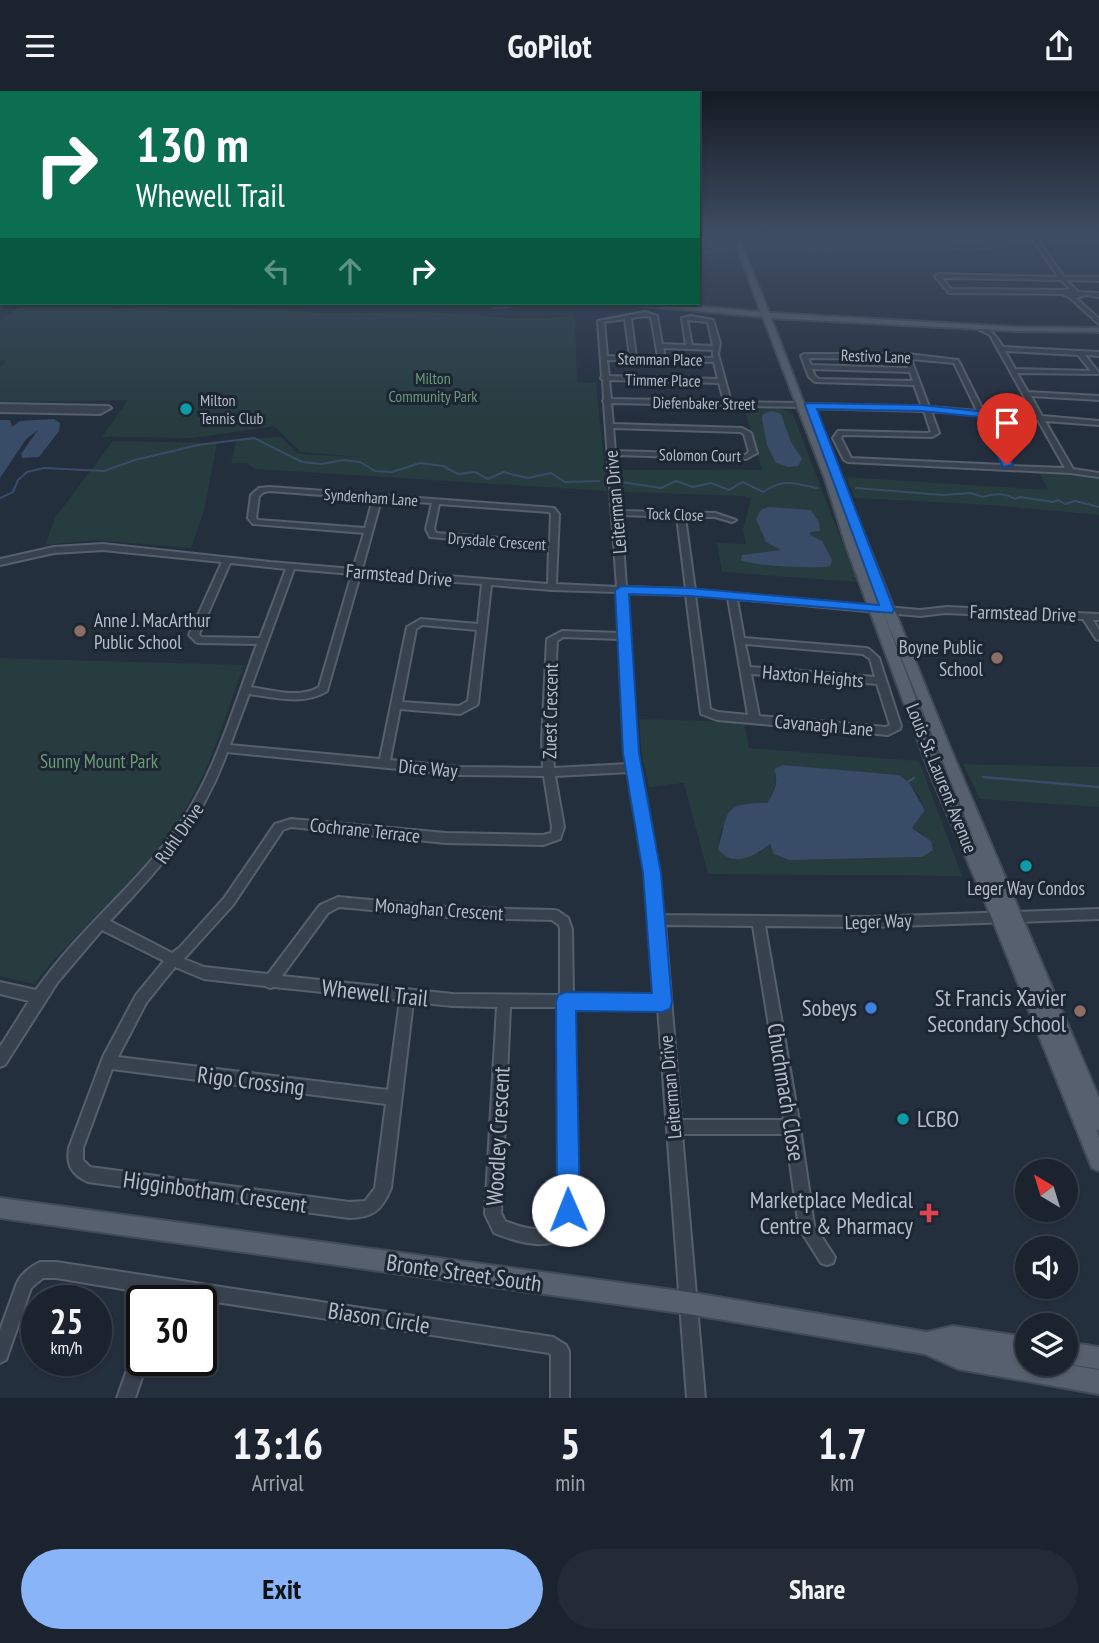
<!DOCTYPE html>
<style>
:root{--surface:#1b232e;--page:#242b36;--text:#f1f3f6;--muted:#a0a4aa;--line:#39404a;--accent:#8ab4f8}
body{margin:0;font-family:"PT Sans Narrow",sans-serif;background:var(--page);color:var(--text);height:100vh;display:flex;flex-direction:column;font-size:26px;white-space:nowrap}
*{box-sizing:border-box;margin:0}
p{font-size:23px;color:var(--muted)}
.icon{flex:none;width:38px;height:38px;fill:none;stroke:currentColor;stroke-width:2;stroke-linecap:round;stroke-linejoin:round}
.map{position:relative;height:1307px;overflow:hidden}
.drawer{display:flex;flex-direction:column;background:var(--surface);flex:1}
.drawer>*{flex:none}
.top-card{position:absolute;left:0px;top:0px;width:700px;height:214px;box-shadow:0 2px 5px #0004,0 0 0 2px var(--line);background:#0b6e4f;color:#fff;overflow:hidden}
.needle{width:46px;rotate:322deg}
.tools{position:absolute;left:1015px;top:1068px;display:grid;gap:14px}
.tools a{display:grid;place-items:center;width:63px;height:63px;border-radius:50%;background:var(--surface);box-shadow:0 2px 5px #0004,0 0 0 2px var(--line);font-size:35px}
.speed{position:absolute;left:21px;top:1194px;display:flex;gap:14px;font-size:35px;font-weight:700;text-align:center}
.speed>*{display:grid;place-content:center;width:91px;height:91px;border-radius:50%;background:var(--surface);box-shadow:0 2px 5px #0004,0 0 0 2px var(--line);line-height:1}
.speed small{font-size:18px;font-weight:400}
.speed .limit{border:4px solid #111;border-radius:10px;background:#fff;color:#111}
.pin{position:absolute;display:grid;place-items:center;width:60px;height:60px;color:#fff;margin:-72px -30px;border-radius:50% 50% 50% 0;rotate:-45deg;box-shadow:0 0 7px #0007}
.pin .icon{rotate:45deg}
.me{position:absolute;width:77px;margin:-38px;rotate:359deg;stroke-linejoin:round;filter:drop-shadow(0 0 5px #0008)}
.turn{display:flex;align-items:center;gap:24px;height:147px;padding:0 21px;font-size:32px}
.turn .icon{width:91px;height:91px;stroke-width:2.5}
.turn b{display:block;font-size:49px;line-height:60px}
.lanes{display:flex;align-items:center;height:66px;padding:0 21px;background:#0003;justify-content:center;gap:35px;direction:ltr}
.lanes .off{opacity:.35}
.eta{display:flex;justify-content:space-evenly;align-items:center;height:119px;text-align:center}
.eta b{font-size:42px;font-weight:600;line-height:49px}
.action{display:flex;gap:14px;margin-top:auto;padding:14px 21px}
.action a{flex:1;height:80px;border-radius:42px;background:var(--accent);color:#111;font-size:28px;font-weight:600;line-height:80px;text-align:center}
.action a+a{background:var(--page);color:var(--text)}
header{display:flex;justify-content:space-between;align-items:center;height:91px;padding:0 21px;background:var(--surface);font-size:32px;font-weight:600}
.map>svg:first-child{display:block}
</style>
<header><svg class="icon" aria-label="menu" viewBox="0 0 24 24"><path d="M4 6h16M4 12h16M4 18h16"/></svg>GoPilot<svg class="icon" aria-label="share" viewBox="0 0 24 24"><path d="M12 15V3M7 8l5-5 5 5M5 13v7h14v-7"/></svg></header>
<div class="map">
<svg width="1099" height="1307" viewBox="0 0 1099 1307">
<rect width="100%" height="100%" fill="#242f3e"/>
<g fill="#263c3f" fill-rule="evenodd">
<polygon points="698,144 728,146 898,145 907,146 901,149 920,150 949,156 949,160 910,164 763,164 698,168"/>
<polygon points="0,207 2,212 108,212 115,218 150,214 177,217 235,217 326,222 427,221 528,228 575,225 577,291 596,292 607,400 256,378 247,372 231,372 237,348 281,346 296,361 302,363 372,367 301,361 274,335 193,347 102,346 128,309 0,311 0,276 6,270 0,269 0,230 21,215 8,214 0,218"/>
<polygon points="744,316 779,317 793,323 857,491 722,481 717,452 746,453 743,439 751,408 743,405 624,401 620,379 762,379"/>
<polygon points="113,350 217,352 204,420 191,457 95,449 45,454 55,427"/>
<polygon points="1040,382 1099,387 1099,424 990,414 855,407 846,386 1048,399"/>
<path d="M 0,567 L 244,574 C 225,625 210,681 180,727 C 140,789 79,835 34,893 L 0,885 Z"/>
<path d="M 639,628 L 744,631 L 749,657 L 919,670 L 962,785 L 708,783 L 684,692 L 649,696 L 642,665 ZM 783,674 L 899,684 L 919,705 L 925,719 L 912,737 L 922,742 L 932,759 L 921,766 L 789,769 L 770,753 L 759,762 L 718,757 L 721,738 L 752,712 L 767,712 C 774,701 779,691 774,678 Z"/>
<polygon points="963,673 1099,676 1099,716 980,708"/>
</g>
<g fill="#394c67">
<polygon points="772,320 781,323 791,351 802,368 798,375 788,376 776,372 767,354 762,328 763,323"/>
<polygon points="54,328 60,332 59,340 39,366 22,367 21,363 38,339 26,348 0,387 0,329 10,329 12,336 20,330"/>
<path d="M 768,416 L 811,419 L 819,431 L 820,440 L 810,441 L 810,444 L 822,450 L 832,469 L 830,475 C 818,478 752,475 741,469 L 742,464 L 781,459 L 766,451 L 756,428 L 761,419 Z"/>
<path d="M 783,674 L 899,684 L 909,692 L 925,719 L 912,737 L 931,750 L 933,759 L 922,766 L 789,769 L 774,763 L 770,753 C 754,766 733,777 718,758 C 729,721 721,712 767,712 C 775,701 779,691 774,678 Z"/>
</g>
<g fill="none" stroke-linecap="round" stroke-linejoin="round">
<g stroke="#394c67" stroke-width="2">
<polyline points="698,147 720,157"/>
<polyline points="698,162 746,155 821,159 889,154 970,159 994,157 1020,149 1099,151"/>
<polyline points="2,168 2,173"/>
<polyline points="485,212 495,217 562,212"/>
<path d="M 622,391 L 661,397 L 676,390 L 693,396 L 711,392 L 729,399 L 743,391 L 763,401 C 784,387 793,392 817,397"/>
<path d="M 856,397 L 943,404 L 971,402 L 983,406 C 993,402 1006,402 1015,408 L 1020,406 L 1053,411 L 1058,409 L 1065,413 L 1075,410 L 1099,416"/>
<polyline points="0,407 13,401 18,389 27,381 44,377 104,380 135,369 198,354 254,347 302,371 322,373 343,369 360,371 375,380 392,381 420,372 443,375 458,383 475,381 488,388 503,381 528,387 551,382 565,391 599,390"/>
</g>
<g stroke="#394c67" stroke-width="2.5">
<polyline points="983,686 1099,696"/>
<polyline points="906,692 914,687"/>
</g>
<defs>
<g id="minor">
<path d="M 1030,144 L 1034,144 L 1064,186 L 1099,186 L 1099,190 L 1066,189 L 1078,201 L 1099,202 L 1099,206 L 1086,204 L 1076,207 L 1099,228 L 1099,233 L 1070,207 L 1062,203 L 949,202 L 935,185 L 938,183 L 1058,186 ZM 942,187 L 1061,189 L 1070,198 L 1064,199 L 951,198 Z"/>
<path d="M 645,221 L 657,225 L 662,253 L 686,254 L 682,227 L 691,225 L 713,229 L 720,252 L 718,263 L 731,311 L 801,312 L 804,314 L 801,316 L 611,312 L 613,333 L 742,337 L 751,342 L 757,362 L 746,368 L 616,364 L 621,420 L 715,422 L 736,429 L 732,431 L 715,426 L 685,426 L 695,499 L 920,519 L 947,516 L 1099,523 L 1099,529 L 1093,529 L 1099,539 L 1099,549 L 1096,548 L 1083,528 L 945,522 L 920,525 L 737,508 L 744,547 L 866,557 L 869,558 L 879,567 L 901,635 L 900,638 L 888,644 L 717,629 L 701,623 L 686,504 L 626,502 L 633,634 L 663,824 L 869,826 L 1099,818 L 1099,828 L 869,836 L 765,835 L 800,1036 L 814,1134 L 835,1166 L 833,1172 L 827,1174 L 821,1172 L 799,1137 L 786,1043 L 682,1043 L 705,1307 L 687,1307 L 658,917 L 573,916 L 576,1129 C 561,1165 522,1153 494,1142 L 485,1123 L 497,916 L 453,915 L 413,911 L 391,1097 C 382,1119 373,1127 349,1127 L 88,1091 C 72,1084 66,1074 69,1057 L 103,966 L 136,904 L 164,870 L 102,839 L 57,892 L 5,974 L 0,976 L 0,956 L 29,910 L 0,903 L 0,891 L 36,899 C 78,839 137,794 179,734 C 215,683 235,612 257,553 L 199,552 L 196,551 L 189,544 L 222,471 L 103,459 L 54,462 L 0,474 L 0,468 L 54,456 L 103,453 L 270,471 L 353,478 L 364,442 L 253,433 L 248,427 L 251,404 L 259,397 L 270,396 L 554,417 L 559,423 L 556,493 L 617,496 L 604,312 L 603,310 L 604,308 L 603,289 L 601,287 L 602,285 L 598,230 ZM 645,225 L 651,226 L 658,266 L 636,266 L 631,227 ZM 625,228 L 630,266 L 607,265 L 604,231 ZM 687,229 L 708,231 L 713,255 L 692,254 ZM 663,257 L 713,259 L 713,267 L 665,266 ZM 607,269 L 714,271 L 718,288 L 609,285 ZM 609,289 L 719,292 L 724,310 L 611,308 ZM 613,337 L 740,341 L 744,343 L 749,361 L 745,364 L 615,360 ZM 270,400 L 373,408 L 365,437 L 258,429 L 256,427 L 259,405 L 264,401 ZM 381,409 L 432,412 L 426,438 L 430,446 L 549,456 L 548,493 L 362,478 ZM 439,413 L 549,421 L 551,423 L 550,451 L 436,442 L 434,438 ZM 621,424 L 677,426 L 686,498 L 626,496 ZM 230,472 L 286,478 L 260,547 L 201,546 L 199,543 ZM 294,478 L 352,483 L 319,596 C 300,608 271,599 251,596 ZM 360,484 L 482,493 L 478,533 L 421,528 L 407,536 L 380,668 L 230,654 L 249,603 C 273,606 304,615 327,600 ZM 491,494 L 552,499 L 617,501 L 619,542 L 562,540 L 547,548 L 542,649 L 543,677 L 458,676 L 390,669 L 400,618 L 460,623 L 477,614 L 478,612 ZM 695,504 L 728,507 L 748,624 L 718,621 L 710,618 ZM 422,534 L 477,539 L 468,610 L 459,615 L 402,611 L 416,538 ZM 563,546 L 619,548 L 623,634 L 629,673 L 554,677 L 552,649 L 557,550 ZM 745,553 L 863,563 L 870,568 L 875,586 L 750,576 ZM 751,583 L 877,593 L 890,634 L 886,636 L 759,625 ZM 227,661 L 458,684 L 544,685 L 552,736 L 551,742 L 543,744 L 446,742 L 291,728 L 275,733 L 225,806 L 180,856 L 172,862 L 110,830 C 160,777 202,732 227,661 ZM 630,681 L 652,829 L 657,905 L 573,904 L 572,838 L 568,827 L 558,820 L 554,819 L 459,817 L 338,806 L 320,814 L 268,883 L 204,876 L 184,868 L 233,814 L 283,739 L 291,736 L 446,752 L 543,754 L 560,748 L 564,736 L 555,685 ZM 339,816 L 459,827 L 552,829 L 559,834 L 560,838 L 560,904 L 453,903 L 282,885 L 328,822 ZM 665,834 L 753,835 L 784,1029 L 681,1029 ZM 175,876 L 204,888 L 265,895 L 270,897 L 274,896 L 400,909 L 388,999 L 118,966 L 146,912 ZM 510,916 L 560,916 L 560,1127 C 547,1145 523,1137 505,1130 L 501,1122 ZM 112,978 L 386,1013 L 375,1097 L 365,1110 L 349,1111 L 90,1076 L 83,1069 L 83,1057 Z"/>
<path d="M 976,235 C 990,236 996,245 1003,256 L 1099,261 L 1099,265 L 1085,264 L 1099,282 L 1098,283 L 1017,282 L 1028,301 L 1099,305 L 1099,309 L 1031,305 L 1042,325 L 1099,330 L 1099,334 L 1045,330 L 1073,378 L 1099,382 L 1099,386 L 1070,382 L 848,371 L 844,369 L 833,347 L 838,340 L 928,342 L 931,341 L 924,320 L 810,317 L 807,315 L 810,313 L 922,316 L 914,294 L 815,291 L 809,286 L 801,265 L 804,263 L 907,263 L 958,269 L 984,321 L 1035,325 L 990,244 L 976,237 ZM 1005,260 L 1078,264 L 1091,280 L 1015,278 ZM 808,267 L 905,268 L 908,277 L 811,274 ZM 911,268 L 954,272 L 977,320 L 929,316 ZM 812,278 L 910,281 L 913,290 L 819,288 L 815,285 ZM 931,320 L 979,324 L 1004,374 L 851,367 L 841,347 L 843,344 L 932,346 L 939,342 ZM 986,325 L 1038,329 L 1065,377 L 1011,375 Z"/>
<polygon points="0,313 108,315 111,317 100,323 0,321"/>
<path d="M 40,1171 L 56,1171 L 553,1246 L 566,1254 L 569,1260 L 569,1307 L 551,1307 L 551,1264 L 549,1262 L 177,1205 L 169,1205 L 167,1209 L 151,1209 L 153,1203 L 56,1187 L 43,1187 L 31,1197 L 6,1269 L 0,1272 L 0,1239 L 17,1192 C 21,1183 31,1175 40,1171 Z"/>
<polygon points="142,1252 142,1269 148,1269 135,1307 117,1307 136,1254"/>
</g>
<g id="major">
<path d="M 732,144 L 738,144 L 769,222 L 1016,236 L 1099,237 L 1099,241 L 1016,240 L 771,227 L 847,425 L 852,423 L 857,426 L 949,654 L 1099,1007 L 1099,1040 L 1096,1038 L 1099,1046 L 1099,1080 L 1092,1077 L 991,825 L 931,685 L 847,458 L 825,388 L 763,226 L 635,214 L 631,212 L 657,212 L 761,221 ZM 880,513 L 978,758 L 945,685 Z"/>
<rect x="0" y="181" width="2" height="4"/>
<polygon points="0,1107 688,1201 927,1241 953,1235 1027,1246 1027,1272 1057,1272 1099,1279 1099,1303 958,1278 925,1263 688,1223 0,1127"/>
<polygon points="1066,1251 1099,1256 1099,1278 1063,1272 1066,1272"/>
</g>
</defs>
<use href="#minor" stroke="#565f6c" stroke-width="4"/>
<use href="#major" stroke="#414a57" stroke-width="4"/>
<use href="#minor" fill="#38414e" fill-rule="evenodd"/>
<use href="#major" fill="#56606e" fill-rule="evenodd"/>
</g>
<linearGradient id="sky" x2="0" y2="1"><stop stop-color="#141a22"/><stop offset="0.44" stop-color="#3f4d63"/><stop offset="1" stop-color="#3f4d63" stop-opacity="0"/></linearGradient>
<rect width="1099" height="327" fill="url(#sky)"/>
<polygon fill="#1a73e8" stroke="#114b97" stroke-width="2" points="807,312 921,314 987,321 1013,374 1003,376 979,326 921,320 817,318 894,519 892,522 690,505 629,503 639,662 661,782 672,911 670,918 662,921 576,920 580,1119 577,1128 568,1131 560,1128 557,1119 556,911 558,904 566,901 652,902 643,782 623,662 615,499 622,495 690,497 879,514 805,314"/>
<g fill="#0f9aa8" stroke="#1d2633" stroke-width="2.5">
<circle cx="186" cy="318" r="7"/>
<circle cx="1026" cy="775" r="7"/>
<circle cx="903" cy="1028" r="7"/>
</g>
<g fill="#8d6e63" stroke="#1d2633" stroke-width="2.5">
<circle cx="80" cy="540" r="7"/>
<circle cx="997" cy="567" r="7"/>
<circle cx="1080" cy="920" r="7"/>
</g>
<circle fill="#3f7fe0" stroke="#1d2633" stroke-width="2.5" cx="871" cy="917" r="7"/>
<path fill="#e0444e" stroke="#1d2633" stroke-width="2.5" d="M925.5 1111.5h7v7h7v7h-7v7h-7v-7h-7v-7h7z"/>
<g text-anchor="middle" stroke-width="6" stroke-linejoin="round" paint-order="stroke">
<g font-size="16" fill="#b4bcc9" stroke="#1d2633">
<text transform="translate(876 265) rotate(2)" y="6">Restivo Lane</text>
<text transform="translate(660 268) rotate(1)" y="6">Stemman Place</text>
<text transform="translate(663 289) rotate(1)" y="6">Timmer Place</text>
<text transform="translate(704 312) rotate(1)" y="6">Diefenbaker Street</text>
<text transform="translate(700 364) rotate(1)" y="6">Solomon Court</text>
<text transform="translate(371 406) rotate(4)" y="6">Syndenham Lane</text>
<text transform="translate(675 423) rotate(2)" y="6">Tock Close</text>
<text transform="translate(497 450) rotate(4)" y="6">Drysdale Crescent</text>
</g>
<g font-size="16" fill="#6b9a76" stroke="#1d2633">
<text x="433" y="293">Milton<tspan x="433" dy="18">Community Park</tspan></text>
</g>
<g font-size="16" fill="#b4bcc9" stroke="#1d2633" text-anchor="start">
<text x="200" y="315">Milton<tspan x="200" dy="18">Tennis Club</tspan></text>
</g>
<g font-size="19" fill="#b4bcc9" stroke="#1d2633">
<text transform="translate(615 411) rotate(-95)" y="7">Leiterman Drive</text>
<text transform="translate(399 484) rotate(5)" y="7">Farmstead Drive</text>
<text transform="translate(1023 522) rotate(2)" y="7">Farmstead Drive</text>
<text transform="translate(813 585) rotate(5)" y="7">Haxton Heights</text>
<text transform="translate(550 620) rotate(-89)" y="7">Zuest Crescent</text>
<text transform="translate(824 634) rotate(5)" y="7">Cavanagh Lane</text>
<text transform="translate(428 677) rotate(5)" y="7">Dice Way</text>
<text transform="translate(942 687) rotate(68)" y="7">Louis St. Laurent Avenue</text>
<text transform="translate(365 739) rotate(6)" y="7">Cochrane Terrace</text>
<text transform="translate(179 742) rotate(-55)" y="7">Ruhl Drive</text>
<text transform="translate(439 818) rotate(4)" y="7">Monaghan Crescent</text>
<text transform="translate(878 830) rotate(-2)" y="7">Leger Way</text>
<text transform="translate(670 996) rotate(-95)" y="7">Leiterman Drive</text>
</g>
<g font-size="19" fill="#b4bcc9" stroke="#1d2633" text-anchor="start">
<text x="94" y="536">Anne J. MacArthur<tspan x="94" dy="22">Public School</tspan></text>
<text x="983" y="563" text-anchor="end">Boyne Public<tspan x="983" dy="22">School</tspan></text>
<text x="1026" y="804" text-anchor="middle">Leger Way Condos</text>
</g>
<g font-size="19" fill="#6b9a76" stroke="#1d2633">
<text x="99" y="677">Sunny Mount Park</text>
</g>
<g font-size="23" fill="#b4bcc9" stroke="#1d2633">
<text transform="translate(375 902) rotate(6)" y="8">Whewell Trail</text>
<text transform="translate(251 990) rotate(7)" y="8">Rigo Crossing</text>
<text transform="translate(786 1001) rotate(81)" y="8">Chuchmach Close</text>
<text transform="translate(498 1045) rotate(-87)" y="8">Woodley Crescent</text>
<text transform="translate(215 1101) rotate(8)" y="8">Higginbotham Crescent</text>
<text transform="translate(464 1182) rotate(8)" y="8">Bronte Street South</text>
<text transform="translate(379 1227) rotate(9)" y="8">Biason Circle</text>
</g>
<g font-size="23" fill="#b4bcc9" stroke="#1d2633" text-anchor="end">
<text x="1066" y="915">St Francis Xavier<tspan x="1066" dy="26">Secondary School</tspan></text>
<text x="857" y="925">Sobeys</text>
<text x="917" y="1036" text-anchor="start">LCBO</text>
<text x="913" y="1117">Marketplace Medical<tspan x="913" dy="26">Centre &amp; Pharmacy</tspan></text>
</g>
</g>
</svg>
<div class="tools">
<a><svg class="needle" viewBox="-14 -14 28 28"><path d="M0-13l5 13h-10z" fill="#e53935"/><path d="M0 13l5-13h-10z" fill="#a0a4aa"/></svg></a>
<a><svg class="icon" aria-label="sound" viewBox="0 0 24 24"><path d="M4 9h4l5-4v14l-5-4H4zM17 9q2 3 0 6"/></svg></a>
<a><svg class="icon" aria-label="layers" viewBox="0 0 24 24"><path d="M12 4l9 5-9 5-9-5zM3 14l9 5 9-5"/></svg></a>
</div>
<div class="speed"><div>25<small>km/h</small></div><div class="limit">30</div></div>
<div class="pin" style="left:1007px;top:374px;background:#d93025"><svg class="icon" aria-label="arrive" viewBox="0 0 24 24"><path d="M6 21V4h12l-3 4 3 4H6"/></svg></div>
<svg class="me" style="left:568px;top:1119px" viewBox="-20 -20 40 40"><circle r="19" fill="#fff"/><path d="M0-13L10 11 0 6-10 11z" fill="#1a73e8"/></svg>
<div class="top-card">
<div class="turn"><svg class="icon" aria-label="right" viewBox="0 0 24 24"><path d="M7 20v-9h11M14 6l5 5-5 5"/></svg><div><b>130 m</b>Whewell Trail</div></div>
<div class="lanes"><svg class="icon off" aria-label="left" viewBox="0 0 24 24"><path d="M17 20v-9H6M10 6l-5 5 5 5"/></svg><svg class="icon off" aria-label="ahead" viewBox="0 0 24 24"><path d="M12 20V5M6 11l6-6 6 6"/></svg><svg class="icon" aria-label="right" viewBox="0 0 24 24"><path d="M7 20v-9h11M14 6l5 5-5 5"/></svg></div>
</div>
</div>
<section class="drawer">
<div class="eta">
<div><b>13:16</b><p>Arrival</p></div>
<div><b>5</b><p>min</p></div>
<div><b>1.7</b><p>km</p></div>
</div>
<div class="action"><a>Exit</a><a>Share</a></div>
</section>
